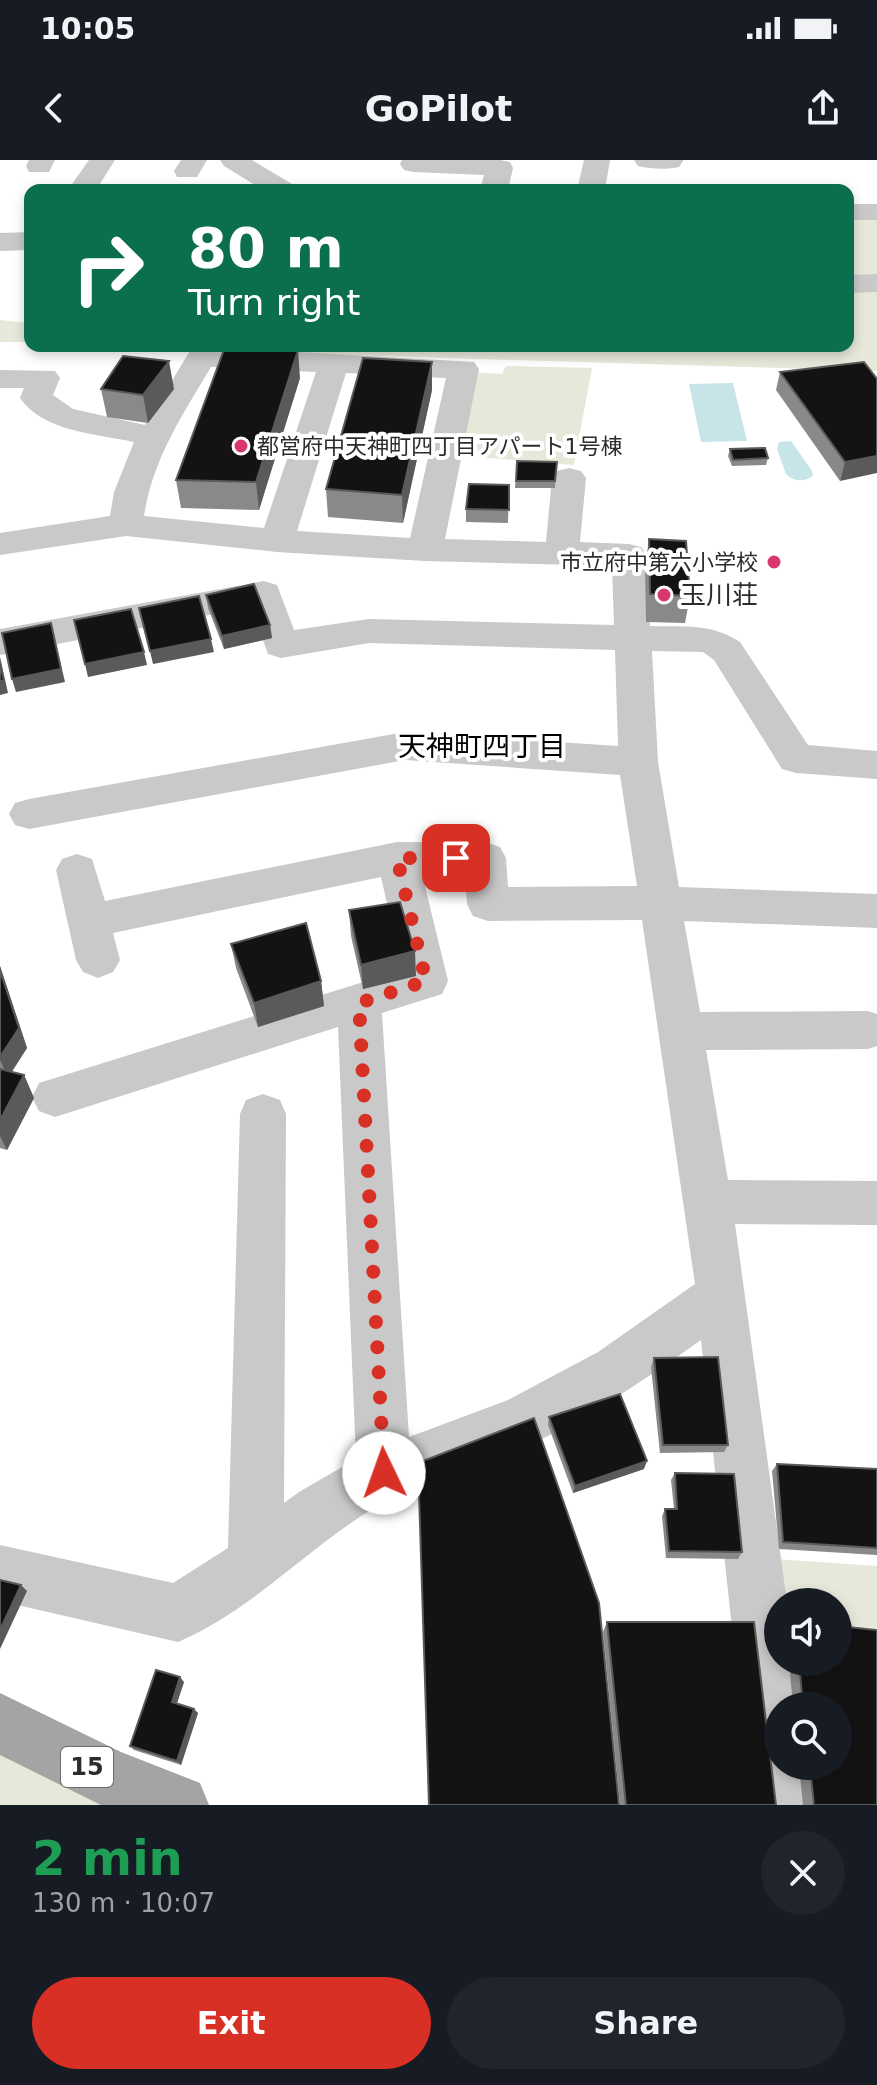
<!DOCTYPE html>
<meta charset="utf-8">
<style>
:root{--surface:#171b24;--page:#20242c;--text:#f1f3f6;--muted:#9ea1a6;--accent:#d93025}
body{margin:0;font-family:"DejaVu Sans","Noto Sans JP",sans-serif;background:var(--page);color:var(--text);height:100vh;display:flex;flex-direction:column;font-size:30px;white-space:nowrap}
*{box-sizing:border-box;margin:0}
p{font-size:26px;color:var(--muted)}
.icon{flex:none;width:44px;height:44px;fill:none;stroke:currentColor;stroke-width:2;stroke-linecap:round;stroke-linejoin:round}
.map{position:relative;height:1645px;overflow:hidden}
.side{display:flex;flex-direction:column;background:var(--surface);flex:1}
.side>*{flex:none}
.guide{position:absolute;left:24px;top:24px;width:830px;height:168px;border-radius:16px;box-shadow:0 4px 12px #0003;background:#0b6e4f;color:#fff;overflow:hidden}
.tools{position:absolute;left:764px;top:1428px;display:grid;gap:16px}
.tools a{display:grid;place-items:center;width:88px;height:88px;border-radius:50%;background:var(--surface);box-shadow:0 4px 12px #0003;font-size:40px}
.pin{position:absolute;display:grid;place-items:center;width:68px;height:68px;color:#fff;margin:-34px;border-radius:16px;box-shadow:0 4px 12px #0006}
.me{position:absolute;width:88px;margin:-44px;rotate:357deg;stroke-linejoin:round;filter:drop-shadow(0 0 6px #0008)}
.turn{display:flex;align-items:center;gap:28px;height:168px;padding:0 32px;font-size:36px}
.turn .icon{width:104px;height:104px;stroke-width:2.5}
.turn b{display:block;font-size:56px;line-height:68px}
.round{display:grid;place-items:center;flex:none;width:84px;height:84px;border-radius:42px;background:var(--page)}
.overview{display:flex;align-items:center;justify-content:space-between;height:136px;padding:0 32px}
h1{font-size:48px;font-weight:700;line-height:60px;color:#1e9e55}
.button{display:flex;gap:16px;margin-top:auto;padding:16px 32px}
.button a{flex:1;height:92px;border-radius:48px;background:var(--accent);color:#fff;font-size:32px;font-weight:700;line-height:92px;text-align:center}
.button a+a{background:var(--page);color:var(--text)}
.status{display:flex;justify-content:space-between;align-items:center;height:56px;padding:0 40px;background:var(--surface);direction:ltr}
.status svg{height:22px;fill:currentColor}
header{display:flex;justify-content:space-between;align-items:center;height:104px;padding:0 32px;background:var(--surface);font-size:36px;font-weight:700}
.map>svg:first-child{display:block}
</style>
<div class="status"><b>10:05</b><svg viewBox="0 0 49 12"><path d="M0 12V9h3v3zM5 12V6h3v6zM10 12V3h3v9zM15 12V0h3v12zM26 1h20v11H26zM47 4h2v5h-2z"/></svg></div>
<header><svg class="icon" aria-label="back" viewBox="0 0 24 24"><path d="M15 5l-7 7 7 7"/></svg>GoPilot<svg class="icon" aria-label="share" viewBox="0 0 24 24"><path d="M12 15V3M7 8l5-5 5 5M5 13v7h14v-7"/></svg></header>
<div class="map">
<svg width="877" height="1645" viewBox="0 0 877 1645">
<rect width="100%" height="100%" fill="#fff"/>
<g fill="#e6e9da">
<polygon points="848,53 877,53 877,211 217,191 220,186 848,186"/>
<polygon points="0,160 30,163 30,182 0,182"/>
<polygon points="506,206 592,208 574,305 454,295 471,212 502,214"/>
<polygon points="775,1399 877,1406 877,1468 838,1465 838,1442 778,1442"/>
<polygon points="0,1572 159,1645 0,1645"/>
</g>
<g fill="#c7e4e8">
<polygon points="733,223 747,281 701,282 689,224"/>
<path d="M 791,281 L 812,311 L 813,316 C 804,322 794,322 786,314 L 777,289 L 779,282 Z"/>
</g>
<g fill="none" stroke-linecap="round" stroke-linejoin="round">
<g fill="#c9c9c9" fill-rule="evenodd">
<polygon points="29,0 55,0 49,12 29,12 26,6"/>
<polygon points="89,0 115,0 96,30 76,30 72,24"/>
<polygon points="181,0 207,0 197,17 177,17 174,11"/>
<polygon points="220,0 252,0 292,24 296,30 263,30 224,6"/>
<polygon points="402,0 500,0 510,2 513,8 508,30 480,30 484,15 413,12 404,10 400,4"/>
<polygon points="584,0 610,0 605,30 577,30"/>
<path d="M 634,0 L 683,0 L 683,1 L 679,7 C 666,10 651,9 638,6 Z"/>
<rect x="848" y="44" width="29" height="16"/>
<polygon points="30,72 30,90 0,91 0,73"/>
<polygon points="877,114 877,132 848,133 848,115"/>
<path d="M 193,186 L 474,202 L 479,209 L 445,379 L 546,382 L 552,318 L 557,311 L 569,308 L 581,311 L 586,318 L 580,382 L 629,384 L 641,387 L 647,395 L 650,466 C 683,467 712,463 740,482 L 808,585 L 877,591 L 877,619 L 796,613 L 782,609 L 714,500 L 703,492 L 652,491 L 658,602 L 679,727 L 877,734 L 877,768 L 684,761 L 700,852 L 868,851 L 877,854 L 877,886 L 868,889 L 706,890 L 728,1020 L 877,1021 L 877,1065 L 735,1064 L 787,1442 L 778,1442 L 778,1502 L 794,1502 L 800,1546 L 778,1546 L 778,1606 L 808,1606 L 813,1645 L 751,1645 L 701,1180 C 650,1216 599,1251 542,1279 C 496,1301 445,1312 400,1334 C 319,1373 261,1447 178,1482 L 0,1441 L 0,1385 L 173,1423 L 228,1388 L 240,954 L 246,940 L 263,934 L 280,940 L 286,954 L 284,1343 L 299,1332 L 356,1299 L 338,867 L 55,957 L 39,951 L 32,937 L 39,923 L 402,810 L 381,717 L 113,773 L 120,800 L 113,812 L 98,818 L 83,812 L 76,800 L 56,710 L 62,699 L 77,694 L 92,699 L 105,741 L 397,682 L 485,682 L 500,687 L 506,698 L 508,727 L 637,726 L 620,615 L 405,600 L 29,669 L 15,665 L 9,654 L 15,643 L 29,639 L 405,572 L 618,586 L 615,490 L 369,483 L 281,498 L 268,494 L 251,447 L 0,495 L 0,469 L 264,421 L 277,425 L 294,470 L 369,459 L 614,465 L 612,406 L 425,401 L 277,392 L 126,376 L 0,395 L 0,373 L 110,356 L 114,332 L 134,282 C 98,274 43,272 20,238 L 24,228 L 0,228 L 0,210 L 55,211 L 60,218 L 53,235 L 73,249 L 145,265 ZM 211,207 L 316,212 L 264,368 L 144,356 C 153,298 182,256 211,207 ZM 346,213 L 446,218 L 410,378 L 297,371 ZM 422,714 L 465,714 L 467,744 L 473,756 L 488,761 L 642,760 L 695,1124 L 598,1192 L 508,1240 L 409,1277 L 382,853 L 442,834 L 448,821 Z"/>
</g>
<polygon fill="#a4a4a4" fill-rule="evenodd" points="0,1533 121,1592 200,1623 209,1645 101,1645 0,1595"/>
</g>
<g fill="#898989">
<polygon points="780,212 877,219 840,321 776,230"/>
<polygon points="300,218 259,350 181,348 176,320"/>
<polygon points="101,229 174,229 148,263 107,257"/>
<polygon points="432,230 403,363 328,357 326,329"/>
<polygon points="730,289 768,298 766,305 732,306 728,296"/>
<polygon points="517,301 557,302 555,328 515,328"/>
<polygon points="509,325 508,363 466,362 466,349"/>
<polygon points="649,379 690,436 685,463 646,462 645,407"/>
<polygon points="206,435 270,465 272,478 224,489 208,448"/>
<polygon points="349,750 416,816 363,829 351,776"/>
<polygon points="231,784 321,821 324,846 258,867 236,808"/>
<polygon points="0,806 27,888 12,912 24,915 34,938 7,990 0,988"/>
<polygon points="654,1198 728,1285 724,1292 660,1293 651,1207"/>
<polygon points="549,1257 644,1309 573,1333 548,1265"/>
<polygon points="777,1304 877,1309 877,1395 779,1389 772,1311"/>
<polygon points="675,1313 742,1392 738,1399 666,1398 662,1356 665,1349 674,1349 671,1320"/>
<polygon points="607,1462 776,1645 620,1645 603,1472"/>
<polygon points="789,1502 838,1502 877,1645 803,1645 799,1606 838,1606 838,1546 793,1546"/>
<polygon points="184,1522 177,1543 198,1553 181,1605 134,1590 130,1586"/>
</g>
<g fill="#5a5a5a">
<polygon points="298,190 300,218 259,350 256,322"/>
<polygon points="169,201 174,229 148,263 143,235"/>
<polygon points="432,202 432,230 403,363 402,335"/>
<polygon points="877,296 877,313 840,321 845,302"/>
<polygon points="51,463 65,522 16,532 12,519"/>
<polygon points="270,465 272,478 224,489 222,476"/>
<polygon points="211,479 214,492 153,504 150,491"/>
<polygon points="144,492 147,505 88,517 85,504"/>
<polygon points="0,497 8,533 0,535"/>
<polygon points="415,791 416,816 363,829 361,805"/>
<polygon points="0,806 27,888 8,917 0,900"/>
<polygon points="321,821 324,846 258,867 254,843"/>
<polygon points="24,915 34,938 7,990 0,976 0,960"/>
<polygon points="647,1301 644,1309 573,1333 575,1326"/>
<polygon points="21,1425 27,1431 0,1489 0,1470"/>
<polygon points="180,1517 184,1522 176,1546 172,1542"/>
<polygon points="194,1549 198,1553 181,1605 177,1601"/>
</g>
<g fill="#131313" stroke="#5a5a5a" stroke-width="2">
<polygon points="225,187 298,190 256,322 176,320"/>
<polygon points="123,196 169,201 143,235 101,229"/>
<polygon points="363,198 432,202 402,335 326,329"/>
<polygon points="864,202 877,219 877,296 845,302 780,212"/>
<polygon points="765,288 768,298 733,300 730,289"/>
<polygon points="517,301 557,302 555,321 516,321"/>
<polygon points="469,324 509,325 509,350 466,349"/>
<polygon points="649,379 686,381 690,436 650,434"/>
<polygon points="254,424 270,465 222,476 206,435"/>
<polygon points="199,436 211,479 150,491 139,448"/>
<polygon points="131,449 144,492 85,504 74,460"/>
<polygon points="51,463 61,509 12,519 2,473"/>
<polygon points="0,503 4,521 0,521"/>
<polygon points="400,742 415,791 361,805 349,750"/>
<polygon points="306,763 321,821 254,843 231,784"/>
<polygon points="0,810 19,868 0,897"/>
<polygon points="0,909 24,915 0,960"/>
<polygon points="718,1197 728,1285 663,1285 654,1198"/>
<polygon points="620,1234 647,1301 575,1326 549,1257"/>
<polygon points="534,1258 599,1443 619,1645 429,1645 418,1303"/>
<polygon points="777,1304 877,1309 877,1388 783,1382"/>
<polygon points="675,1313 734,1314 742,1392 669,1391 665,1349 677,1349"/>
<polygon points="0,1420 21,1425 0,1470"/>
<polygon points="607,1462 754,1462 776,1645 626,1645"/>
<polygon points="838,1466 877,1470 877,1645 814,1645 810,1606 838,1606 838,1546 803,1546 799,1502 838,1502"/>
<polygon points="156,1510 180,1517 172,1542 194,1549 177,1601 130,1586"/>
</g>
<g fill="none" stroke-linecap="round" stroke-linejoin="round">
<polyline stroke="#d93025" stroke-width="14" stroke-dasharray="0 25.2" points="384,1313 359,843 426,821 397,698 456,698"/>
</g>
<g fill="#d9386d" stroke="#fff" stroke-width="3">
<circle cx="241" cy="286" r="8"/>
<circle cx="774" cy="402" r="8"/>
<circle cx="664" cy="435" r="8"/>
</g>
<g text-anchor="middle" stroke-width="8" stroke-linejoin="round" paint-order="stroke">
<g font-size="22" fill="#2c2c2c" stroke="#fff" text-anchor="start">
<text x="257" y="294">都営府中天神町四丁目アパート1号棟</text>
<text x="758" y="410" text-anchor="end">市立府中第六小学校</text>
</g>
<rect fill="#fff" stroke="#6b6b6b" stroke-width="2" x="61" y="1587" width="52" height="40" rx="6"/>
<g font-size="24" font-weight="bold" fill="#2c2c2c">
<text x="87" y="1615">15</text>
</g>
<g font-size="26" fill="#2c2c2c" stroke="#fff" text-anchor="start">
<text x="680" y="444">玉川荘</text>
</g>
<g font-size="28" fill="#000" stroke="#fff">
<text x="482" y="596">天神町四丁目</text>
</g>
</g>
</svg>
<div class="tools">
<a><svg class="icon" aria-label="sound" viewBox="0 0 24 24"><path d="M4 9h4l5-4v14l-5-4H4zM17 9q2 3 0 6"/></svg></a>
<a><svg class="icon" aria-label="search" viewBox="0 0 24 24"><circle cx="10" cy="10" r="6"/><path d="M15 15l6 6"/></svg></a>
</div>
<div class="pin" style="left:456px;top:698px;background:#d93025"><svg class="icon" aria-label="arrive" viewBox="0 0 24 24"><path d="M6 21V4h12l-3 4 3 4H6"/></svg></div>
<svg class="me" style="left:384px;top:1313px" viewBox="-20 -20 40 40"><circle r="19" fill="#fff"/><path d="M0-13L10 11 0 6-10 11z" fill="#d93025"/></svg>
<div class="guide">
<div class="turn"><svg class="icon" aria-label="right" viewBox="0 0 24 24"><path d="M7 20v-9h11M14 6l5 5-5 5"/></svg><div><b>80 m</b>Turn right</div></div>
</div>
</div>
<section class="side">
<div class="overview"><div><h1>2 min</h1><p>130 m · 10:07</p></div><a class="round"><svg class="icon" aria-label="close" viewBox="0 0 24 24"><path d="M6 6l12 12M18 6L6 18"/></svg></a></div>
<div class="button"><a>Exit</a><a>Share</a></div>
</section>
